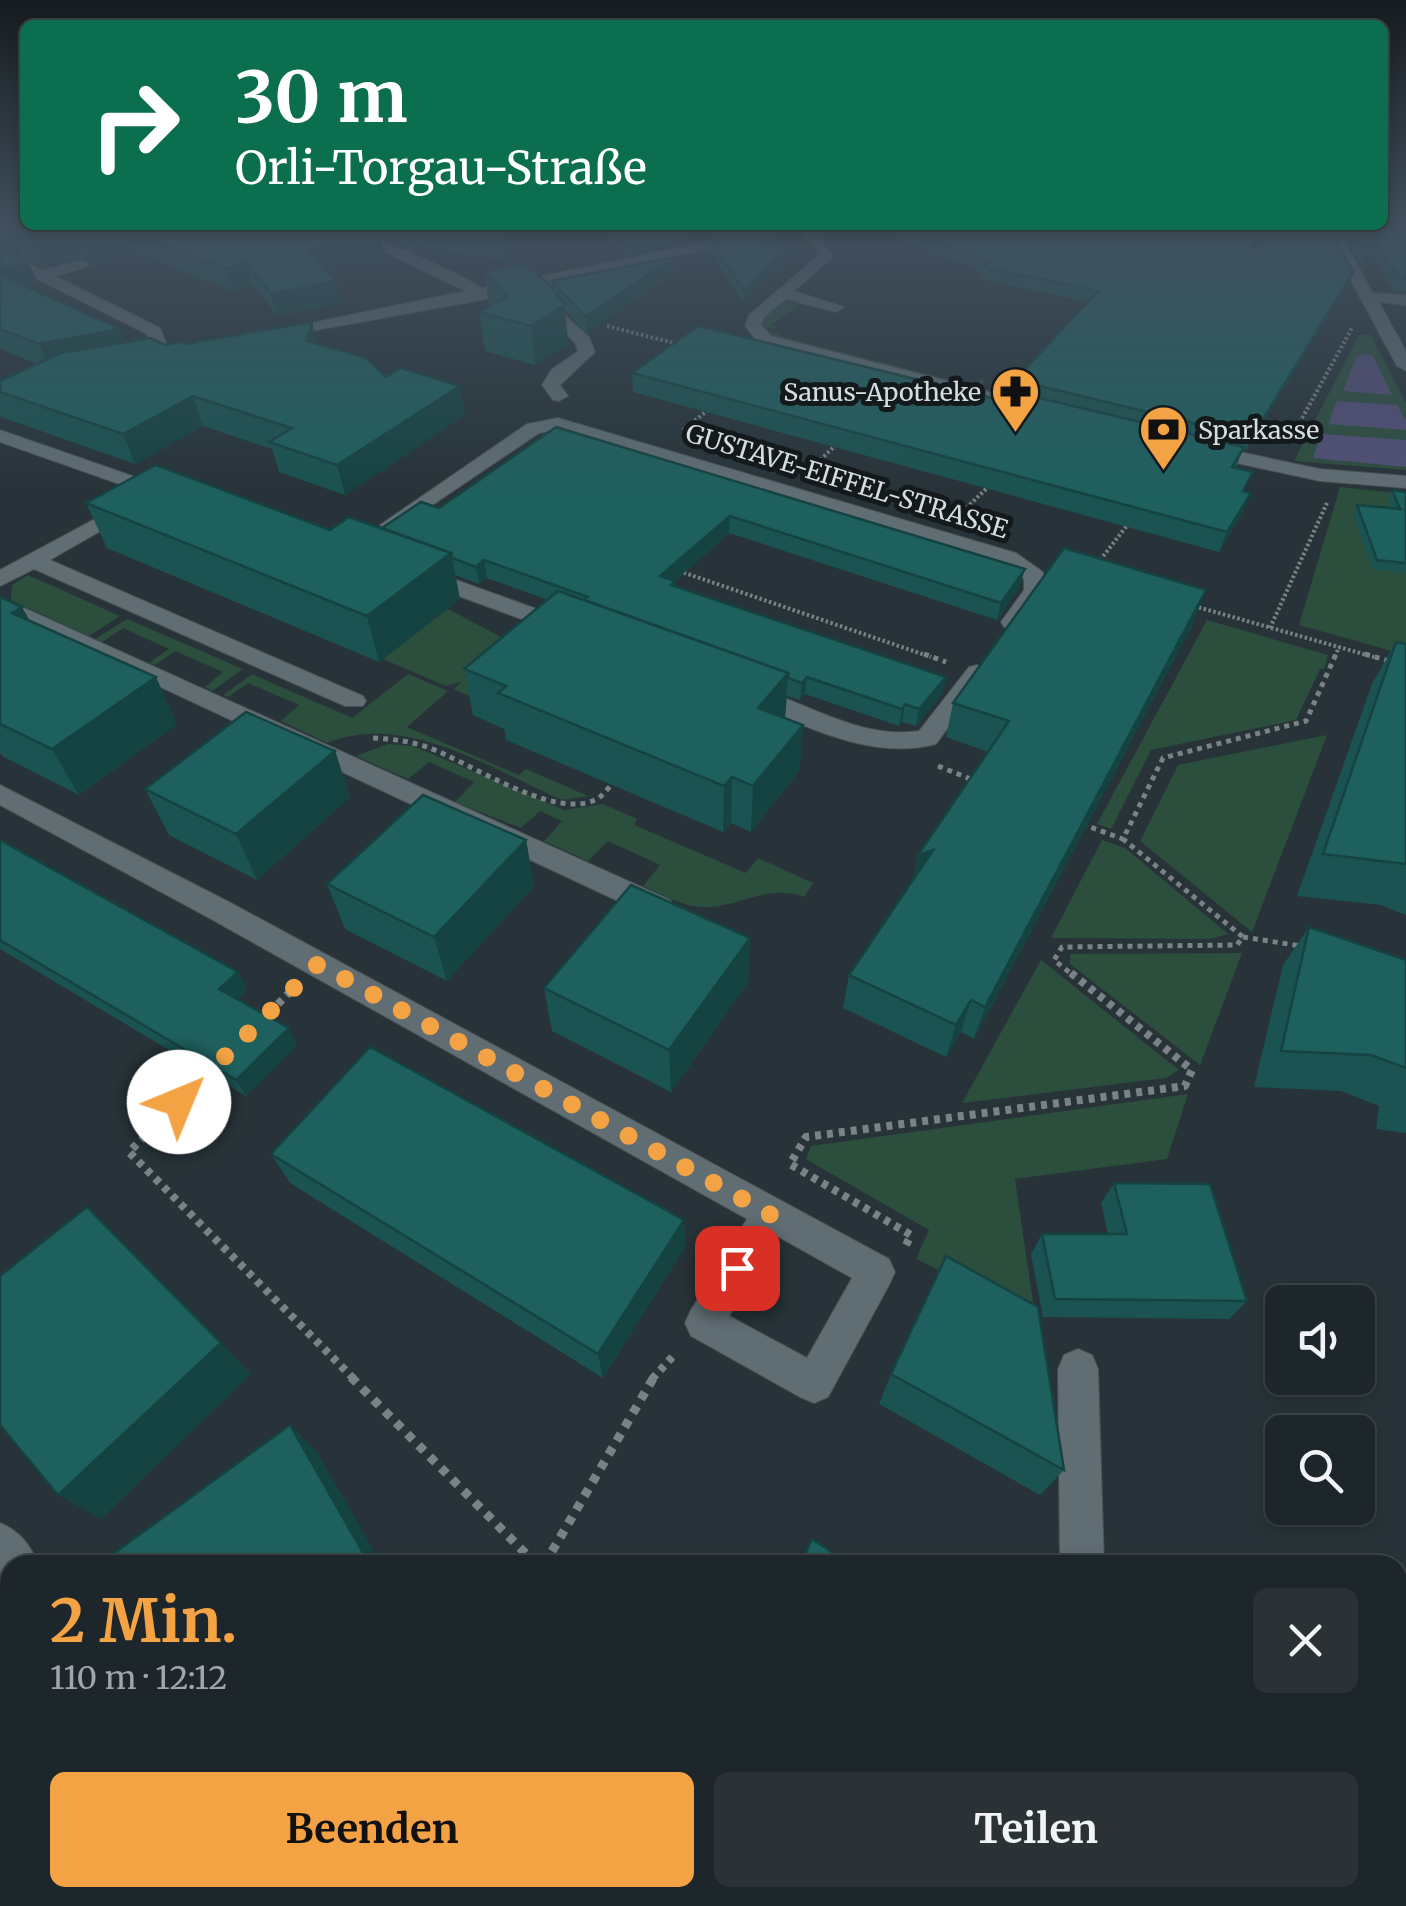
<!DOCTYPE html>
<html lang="de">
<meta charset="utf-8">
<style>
:root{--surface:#1d262a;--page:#2a3236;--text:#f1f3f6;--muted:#a0a5a8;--line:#3b4347;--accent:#f4a344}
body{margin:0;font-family:Merriweather,serif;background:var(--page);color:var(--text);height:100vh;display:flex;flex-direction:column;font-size:38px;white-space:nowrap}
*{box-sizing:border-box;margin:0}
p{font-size:32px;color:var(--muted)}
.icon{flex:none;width:55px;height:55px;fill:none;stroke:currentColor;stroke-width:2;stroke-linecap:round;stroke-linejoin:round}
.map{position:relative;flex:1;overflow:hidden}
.details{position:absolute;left:0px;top:1555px;width:1408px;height:352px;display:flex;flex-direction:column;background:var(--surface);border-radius:30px 30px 0 0;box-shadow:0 5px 15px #0003,0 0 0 2px var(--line)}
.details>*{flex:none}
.guide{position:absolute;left:20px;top:20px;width:1368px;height:210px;border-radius:15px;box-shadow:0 5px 15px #0003,0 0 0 2px var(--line);background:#0b6e4f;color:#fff;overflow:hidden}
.controls{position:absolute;left:1265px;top:1285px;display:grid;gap:20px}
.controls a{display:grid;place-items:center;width:110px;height:110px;border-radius:15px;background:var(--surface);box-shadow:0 5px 15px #0003,0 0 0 2px var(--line);font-size:50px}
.pin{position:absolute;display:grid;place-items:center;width:85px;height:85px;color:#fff;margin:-42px;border-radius:20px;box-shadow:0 5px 15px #0006}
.me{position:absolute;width:110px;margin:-55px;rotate:45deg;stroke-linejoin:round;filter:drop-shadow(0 0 8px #0008)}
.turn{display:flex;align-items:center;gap:35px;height:210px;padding:0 50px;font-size:45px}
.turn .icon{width:130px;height:130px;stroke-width:2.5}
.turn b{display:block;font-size:70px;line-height:85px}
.round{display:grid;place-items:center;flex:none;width:105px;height:105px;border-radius:15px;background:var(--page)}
.summary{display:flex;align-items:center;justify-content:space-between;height:170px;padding:0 50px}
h1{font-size:60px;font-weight:700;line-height:75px;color:var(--accent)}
.button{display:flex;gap:20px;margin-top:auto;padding:20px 50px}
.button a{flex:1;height:115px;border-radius:15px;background:var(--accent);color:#111;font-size:40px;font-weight:700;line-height:115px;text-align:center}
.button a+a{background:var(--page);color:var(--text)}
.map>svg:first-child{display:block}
</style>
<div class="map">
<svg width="1406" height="1906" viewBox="0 0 1406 1906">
<rect width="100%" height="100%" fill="#273338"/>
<g fill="#2c4e3d">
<polygon points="781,302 801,303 771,325 777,327 764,329 768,334 782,332 778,336 975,386 981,379 985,381 980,387 970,388 772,338 761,330 758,322"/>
<polygon points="1370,334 1406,403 1406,470 1294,461 1359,335"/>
<polygon points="1340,487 1406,494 1372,569 1406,573 1406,655 1299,625"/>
<polygon points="28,575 120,616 89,636 11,600 12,585"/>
<polygon points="448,609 503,638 487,704 454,689 461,682 446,686 383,659"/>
<polygon points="127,619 243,669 212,691 205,687 223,672 175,651 155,665 149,663 169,649 123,628 102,642 95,639"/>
<polygon points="1207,620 1328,655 1324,669 1320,669 1296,720 1151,750 1111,829 1097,824"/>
<path d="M 252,674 L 352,718 L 408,674 L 448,691 L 407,727 L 519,775 L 526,769 L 588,796 L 562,800 C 491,769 405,711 327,743 L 281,721 L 299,705 L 248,683 L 228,697 L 223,695 Z"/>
<polygon points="1327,735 1252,932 1140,841 1178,765"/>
<path d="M 388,744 L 413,746 L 564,810 L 603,804 L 637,819 L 634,825 L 746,873 L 758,858 L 813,883 L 804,897 C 770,884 744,904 711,907 C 687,909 664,896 643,886 L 660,865 L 608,841 L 588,861 L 544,841 L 562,821 L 540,811 L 521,828 L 455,802 L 474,782 L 429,762 L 408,779 L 356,756 Z"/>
<polygon points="1102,840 1125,848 1228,934 1210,939 1051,938"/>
<polygon points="1242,953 1200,1065 1070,964 1070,954"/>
<polygon points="1041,960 1179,1070 1166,1078 962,1103"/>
<polygon points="1188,1094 1167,1159 1015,1179 1035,1316 916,1259 929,1230 806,1159 811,1146"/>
</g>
<g fill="#524f78">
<polygon points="1366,354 1373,356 1392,395 1343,391 1356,357"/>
<polygon points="1337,401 1397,405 1406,420 1406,430 1328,424"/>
<polygon points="1321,434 1406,440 1406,467 1313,458"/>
</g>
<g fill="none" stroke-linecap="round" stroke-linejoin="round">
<defs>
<g id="minor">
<polygon points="329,225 348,225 456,273 482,288 765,230 772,234 482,300 267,339 265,336 273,331 465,291"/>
<polygon points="1230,225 1244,225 1257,252 1255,255 1245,255"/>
<polygon points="1321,225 1335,225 1373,293 1406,295 1406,305 1379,302 1406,351 1406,371 1397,366"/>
<polygon points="810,229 834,256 794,291 844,307 836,312 786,299 764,317 761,325 771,336 1037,404 1037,412 1031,413 759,344 745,326 749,315 819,255 803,233"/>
<polygon points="82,260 89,264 87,267 55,276 160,328 172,358 170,362 158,362 147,334 21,271 0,272 0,264 23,262 43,270"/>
<polygon points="539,292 589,337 595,352 560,385 568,396 559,401 553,400 542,385 551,370 578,351 575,343 531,297"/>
<polygon points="558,418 1016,553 1043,572 1046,590 1020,627 1004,627 1001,622 1024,590 1024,579 1000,563 557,430 539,433 397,529 390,531 380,525 527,424"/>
<polygon points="0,430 170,489 173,493 163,499 156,497 0,442"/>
<polygon points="1202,444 1320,469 1406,476 1406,488 1320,481 1195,454 1193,450"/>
<polygon points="132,499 139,501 139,509 50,560 363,696 366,701 363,706 345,706 34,569 0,586 0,570"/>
<polygon points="420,567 573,622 576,627 573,632 557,632 412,579 409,574 412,569"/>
<polygon points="0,597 670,900 675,908 670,916 660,919 650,916 0,612"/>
<path d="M 977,665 L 989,672 L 936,744 C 869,762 801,723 740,699 L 737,694 L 749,686 C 806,701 858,740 919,731 L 969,667 Z"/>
<path d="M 0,785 L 231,903 L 889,1259 L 895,1272 L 889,1285 L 828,1397 L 814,1403 L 800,1397 L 691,1336 L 685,1323 L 691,1310 L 747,1219 L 211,919 L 0,805 ZM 777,1236 L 852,1278 L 807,1358 L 729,1316 Z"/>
<polygon points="1078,1349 1092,1355 1098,1369 1104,1565 1060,1565 1058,1369 1064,1355"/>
<path d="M 0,1523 C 20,1531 30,1545 39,1565 L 10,1565 L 10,1584 L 0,1578 Z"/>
<polygon points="186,1898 236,1898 239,1906 189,1906"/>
<rect x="1065" y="1898" width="50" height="8"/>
</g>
</defs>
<use href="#minor" stroke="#465155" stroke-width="2"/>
<g stroke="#798387" stroke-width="4" stroke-dasharray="2.5 2.5" stroke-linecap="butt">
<polyline points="607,326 682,345"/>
<polyline points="683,430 708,410"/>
<polyline points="1290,440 1352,328"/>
<polyline points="809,470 835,446"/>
<polyline points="959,515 986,489"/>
<polyline points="1097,564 1129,523"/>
<polyline points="679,571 931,657"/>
<polyline points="1194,606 1374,657"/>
<polyline points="1270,628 1327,503"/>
<polyline points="1335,657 1339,647"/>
</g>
<g stroke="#798387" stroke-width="5" stroke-dasharray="5 5" stroke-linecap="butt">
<polyline points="924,654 946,662"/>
<polyline points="1365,654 1406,666"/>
<path d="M 373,738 C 392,739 409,741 427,747 C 468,761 552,820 595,800 C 603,797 611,784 617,778"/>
<polyline points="938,766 978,782"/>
<polyline points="1082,824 1123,839"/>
<polyline points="1243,937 1301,946"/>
<polyline points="1069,972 1054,960 1062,947 1237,945 1243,937 1123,839 1163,758 1306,721 1336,654"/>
</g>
<g stroke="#798387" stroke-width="8" stroke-dasharray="6 6" stroke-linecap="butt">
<polyline points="261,1021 291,991"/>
<polyline points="213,1068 129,1152 354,1379"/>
<polyline points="906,1245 911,1235 790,1164 806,1137 1185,1086 1192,1070 1066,969"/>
<polyline points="652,1379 676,1353"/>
</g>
<g stroke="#798387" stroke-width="9" stroke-dasharray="8 8" stroke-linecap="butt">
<polyline points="351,1377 537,1565"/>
<polyline points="544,1565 654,1377"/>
<polyline points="314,1898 322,1906"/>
<polyline points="664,1898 667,1906"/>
</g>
<use href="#minor" fill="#606d73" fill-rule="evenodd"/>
</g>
<g fill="#1a5351">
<polygon points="0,225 500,225 504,238 507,260 429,248 415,251 381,236 385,257 325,269 336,281 341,303 278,316 253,285 234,292 135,252 91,266 86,257 43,266 22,258 0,270"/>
<polygon points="601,225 708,225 681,244 626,256"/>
<polygon points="887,225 1237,225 1246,245 1259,247 1248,225 1328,225 1353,272 1348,284 1246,450 1243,449 1236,468 1245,491 1251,493 1242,513 1219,552 633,392 632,373 993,398 1012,392 1015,380 1088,302 980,279 982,272 886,232"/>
<polygon points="1337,225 1406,225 1406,292 1393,290 1369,251 1361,264"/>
<polygon points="711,242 788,249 787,261 744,302 711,254"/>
<polygon points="0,270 38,283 26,287 125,343 165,345 318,344 386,377 460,386 465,415 345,495 279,472 272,449 203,426 135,464 1,417 0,414 0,381 38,364 0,349"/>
<polygon points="484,272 552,288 551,281 675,273 586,333 565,310 568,344 535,365 485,351 479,312 489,306"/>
<polygon points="556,427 1020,586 997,620 729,533 675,581 675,586 946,677 942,694 916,726 902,722 899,726 805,694 800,700 787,696 785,718 803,725 799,771 751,832 731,823 723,832 506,740 504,729 473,715 464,669 548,600 487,578 479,584 455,575 460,599 379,662 107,548 86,503 330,530 382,528 439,508"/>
<polygon points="1392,490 1406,492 1406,573 1372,569 1353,514 1357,505 1391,508 1388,499"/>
<polygon points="0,597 31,622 177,724 79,795 2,756 0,753"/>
<polygon points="1193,624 974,1039 961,1032 946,1057 843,1008 849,975 912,882 918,855 988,752 946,737 953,703"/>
<polygon points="1396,642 1406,644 1406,915 1381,905 1297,896 1372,684"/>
<polygon points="335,751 350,797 257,880 169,835 145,789"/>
<polygon points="0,840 238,972 247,989 237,999 297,1045 246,1096 0,949"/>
<polygon points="526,840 534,886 447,981 345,929 327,884"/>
<polygon points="1309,927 1406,960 1406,1133 1376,1129 1379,1106 1341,1091 1254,1087 1283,965"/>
<polygon points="750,938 748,982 671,1092 552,1031 544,988"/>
<polygon points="271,1154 684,1220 685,1247 603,1378 290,1183"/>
<polygon points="1114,1183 1247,1301 1229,1319 1043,1317 1031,1254 1042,1234 1108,1234 1101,1203"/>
<polygon points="891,1374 1064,1470 1040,1495 879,1404"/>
</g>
<g fill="#154342">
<polygon points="178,225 227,225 184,245"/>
<polygon points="687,225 708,225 681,244 626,256 625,241"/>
<polygon points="425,226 429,248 415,251 411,229"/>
<polygon points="127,231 135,252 91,266 82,245"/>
<polygon points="381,235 385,257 312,271 307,250"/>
<polygon points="78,236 86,257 43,266 34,244"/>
<polygon points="13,237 23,258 0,260 0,238"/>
<polygon points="788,249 787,261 744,302 744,290"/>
<polygon points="675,257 675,273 586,333 585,316"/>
<polygon points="28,261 38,283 3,295 0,288 0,270"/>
<polygon points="246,262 253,285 234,292 227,269"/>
<polygon points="1353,272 1348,284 1246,450 1252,437"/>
<polygon points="336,281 341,303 278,316 271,294"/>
<polygon points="565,305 568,344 535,365 531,326"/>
<polygon points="312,322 319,351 307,341"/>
<polygon points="120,329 129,353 49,368 39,344"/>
<polygon points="460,386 465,415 345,495 337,465"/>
<polygon points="193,396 203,426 135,464 123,434"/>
<polygon points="1251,493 1242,513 1219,552 1227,532"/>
<polygon points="730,516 729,533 661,593 660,576"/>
<polygon points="451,553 460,599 379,662 367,616"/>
<polygon points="484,560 487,578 479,584 476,567"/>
<polygon points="1025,569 1020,586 997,620 1001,603"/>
<polygon points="1206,590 1193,624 974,1039 985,1007"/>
<polygon points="22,607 48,653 12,613"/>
<polygon points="788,673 785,719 758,708"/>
<polygon points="156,677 177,724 79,795 52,749"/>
<polygon points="807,677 805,694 800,700 802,683"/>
<polygon points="946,677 942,694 916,726 919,709"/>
<polygon points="905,704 902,722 899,726 902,709"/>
<polygon points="803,725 799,771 751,832 753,786"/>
<polygon points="335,751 350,797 257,880 236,834"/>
<polygon points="732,777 731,823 723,832 724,786"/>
<polygon points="526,840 534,886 447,981 434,937"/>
<polygon points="933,850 910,888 918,855"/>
<polygon points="750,938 748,982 671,1092 669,1050"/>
<polygon points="238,972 247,989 229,1006 219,989"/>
<polygon points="971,1000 961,1032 946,1057 956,1025"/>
<polygon points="289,1028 297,1045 246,1096 236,1080"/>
<polygon points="684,1220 685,1247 603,1378 598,1354"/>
<polygon points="221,1343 251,1374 101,1519 58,1495"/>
<polygon points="290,1425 317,1452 382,1565 370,1565"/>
<polygon points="0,1745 10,1763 10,1863 0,1844"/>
<polygon points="10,1884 10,1898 49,1898 41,1906 0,1906 0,1894"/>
</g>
<g fill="#1e605e" stroke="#154342" stroke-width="2.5">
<polygon points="0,225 178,225 180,228 192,231 209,225 360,225 381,235 307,250 336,281 271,294 246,262 227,269 127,231 82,245 78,236 34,244 13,237 0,238"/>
<polygon points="401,225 500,225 504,238 425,226 411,229"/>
<polygon points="612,225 687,225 681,229 625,241"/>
<polygon points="899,225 1237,225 1246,245 1259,247 1264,239 1258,225 1328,225 1353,272 1252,437 1015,380 1098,291 982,267 989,262"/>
<polygon points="1349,225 1406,225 1406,279 1399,278 1373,239 1366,252"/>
<polygon points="751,237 788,249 744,290 711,242"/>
<polygon points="0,253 11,253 28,261 0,270"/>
<polygon points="675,257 585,316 551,281"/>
<polygon points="524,264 548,283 565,305 531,326 479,312 508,296 484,272"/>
<polygon points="0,275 120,329 39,344 0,329"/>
<polygon points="312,322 307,341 367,358 386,377 401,368 460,386 337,465 269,442 292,428 193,396 123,434 0,392 0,381 61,353 151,338 165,345 184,341 185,344"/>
<polygon points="698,326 993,398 1002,389 1244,447 1232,467 1253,472 1243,491 1251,493 1227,532 632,373"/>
<polygon points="556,427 1025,569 1001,603 730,516 660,576 675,581 671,585 946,677 919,709 905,704 902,709 807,677 802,683 788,678 788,673 584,600 588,597 484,560 476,567 452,558 451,553 382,528 421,502 439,508"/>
<polygon points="156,465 330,530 349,517 451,553 367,616 86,503"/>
<polygon points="1392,490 1406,492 1406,563 1377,560 1357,505 1400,509"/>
<polygon points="1064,548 1206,590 985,1007 971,1000 956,1025 849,975 933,850 918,855 1009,721 953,703"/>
<polygon points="558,591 788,673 758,708 803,725 753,786 732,777 724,786 498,693 506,686 464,669"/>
<polygon points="0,597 22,607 12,613 156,677 52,749 0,724"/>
<polygon points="1396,642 1406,644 1406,864 1323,854"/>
<polygon points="246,712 335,751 236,834 145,789"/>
<polygon points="423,795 526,840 434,937 327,884"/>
<polygon points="0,840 238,972 219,989 289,1028 236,1080 0,940"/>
<polygon points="631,885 750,938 669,1050 544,988"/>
<polygon points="1309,927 1406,960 1406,1068 1371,1055 1281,1051"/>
<polygon points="370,1047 684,1220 598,1354 271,1154"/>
<polygon points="1114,1183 1210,1184 1247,1301 1055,1299 1042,1234 1127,1234"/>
<polygon points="87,1207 221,1343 58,1495 0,1425 0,1276"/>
<polygon points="946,1256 1038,1307 1064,1470 891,1374"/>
<polygon points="290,1425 370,1565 103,1565 102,1562"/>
<polygon points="812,1539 852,1565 800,1565"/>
<polygon points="0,1844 10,1863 10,1884 0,1894"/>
<polygon points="726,1898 1016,1898 1015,1906 730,1906"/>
</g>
<linearGradient id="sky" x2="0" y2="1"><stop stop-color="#151c1f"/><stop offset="0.46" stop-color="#41505e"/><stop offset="1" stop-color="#41505e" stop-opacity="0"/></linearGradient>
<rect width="1406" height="492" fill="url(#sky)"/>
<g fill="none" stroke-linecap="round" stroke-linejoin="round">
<polyline stroke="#f4a344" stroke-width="18" stroke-dasharray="0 32.4" points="179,1102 318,964 770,1214 737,1268"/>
</g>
<defs>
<symbol id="pharmacy-pin" viewBox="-11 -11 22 30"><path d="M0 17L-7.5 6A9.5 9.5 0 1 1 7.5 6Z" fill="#f4a344" stroke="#141a1c"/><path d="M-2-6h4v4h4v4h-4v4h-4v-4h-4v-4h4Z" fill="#111"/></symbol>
<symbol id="bank-pin" viewBox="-11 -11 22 30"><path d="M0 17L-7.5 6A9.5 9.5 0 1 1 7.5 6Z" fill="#f4a344" stroke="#141a1c"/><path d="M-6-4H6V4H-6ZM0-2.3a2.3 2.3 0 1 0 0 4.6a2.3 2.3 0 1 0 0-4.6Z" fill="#111"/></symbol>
</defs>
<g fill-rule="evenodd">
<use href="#pharmacy-pin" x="988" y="364" width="55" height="75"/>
<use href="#bank-pin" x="1136" y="402" width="55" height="75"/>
</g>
<g text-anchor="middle" stroke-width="10" stroke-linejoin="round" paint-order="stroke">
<g font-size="25" fill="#d5dde0" stroke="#141a1c" text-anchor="end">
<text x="981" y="401">Sanus-Apotheke</text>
<text x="1198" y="439" text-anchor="start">Sparkasse</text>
</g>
<g font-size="25" fill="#d5dde0" stroke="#141a1c">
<text transform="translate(847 481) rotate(17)" y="9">GUSTAVE-EIFFEL-STRASSE</text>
</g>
</g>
</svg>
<div class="controls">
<a><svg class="icon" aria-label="sound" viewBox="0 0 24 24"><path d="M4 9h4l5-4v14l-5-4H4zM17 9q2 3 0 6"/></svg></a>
<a><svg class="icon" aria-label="search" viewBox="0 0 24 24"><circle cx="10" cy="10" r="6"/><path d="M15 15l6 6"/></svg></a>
</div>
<div class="pin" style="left:737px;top:1268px;background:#d93025"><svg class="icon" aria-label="arrive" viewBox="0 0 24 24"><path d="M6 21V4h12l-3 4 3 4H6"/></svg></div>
<svg class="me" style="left:179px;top:1102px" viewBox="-20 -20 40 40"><circle r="19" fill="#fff"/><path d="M0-13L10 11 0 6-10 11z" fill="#f4a344"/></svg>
<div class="guide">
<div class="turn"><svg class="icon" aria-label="right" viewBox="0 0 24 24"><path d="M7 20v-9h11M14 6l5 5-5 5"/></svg><div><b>30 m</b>Orli-Torgau-Straße</div></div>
</div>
<section class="details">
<div class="summary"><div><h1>2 Min.</h1><p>110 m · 12:12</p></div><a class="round"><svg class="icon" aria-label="close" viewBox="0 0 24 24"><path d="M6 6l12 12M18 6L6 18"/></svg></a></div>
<div class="button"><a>Beenden</a><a>Teilen</a></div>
</section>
</div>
